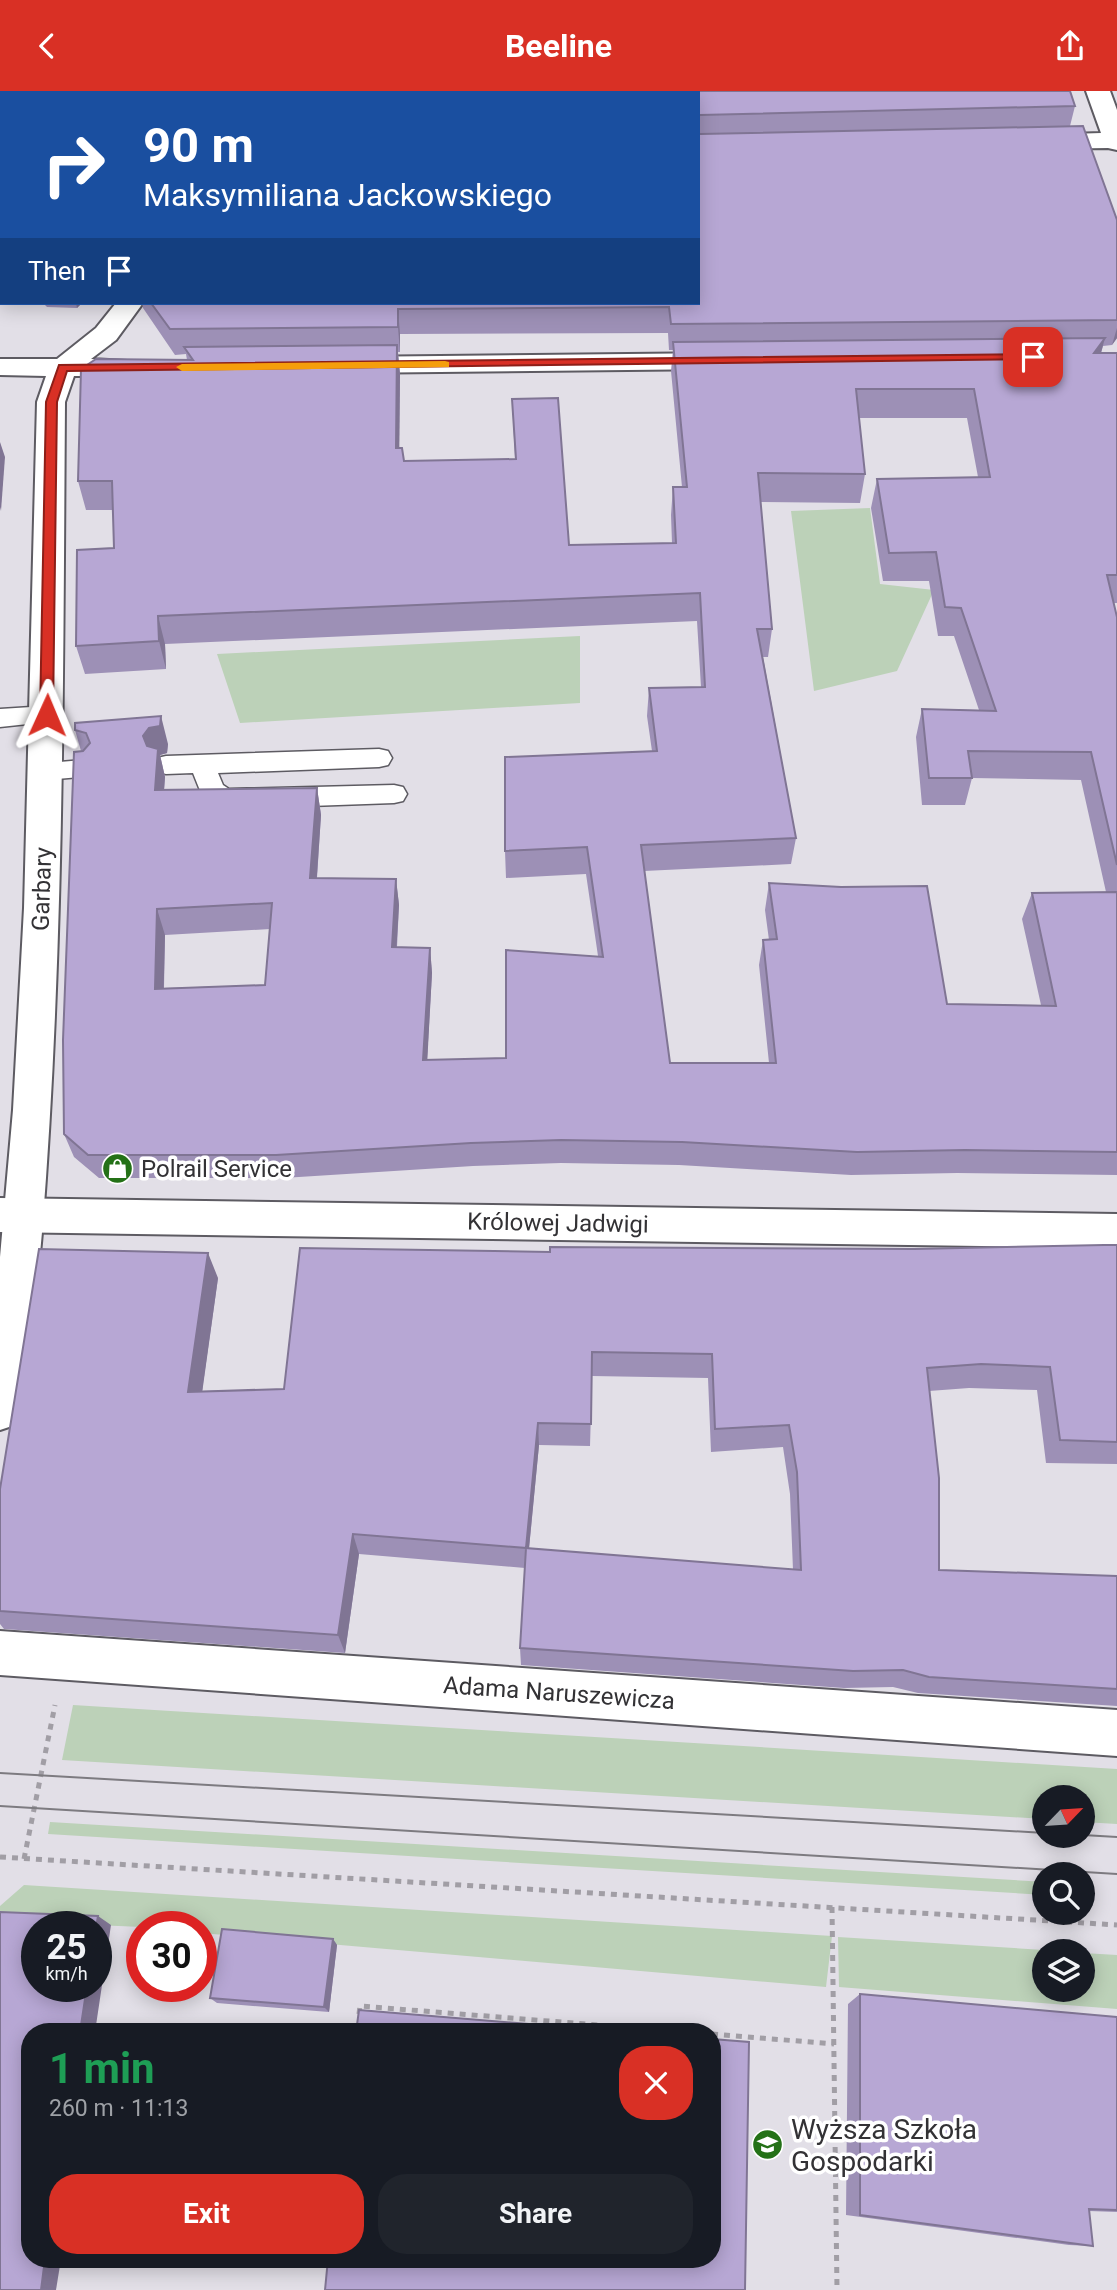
<!DOCTYPE html>
<meta charset="utf-8">
<style>
:root{--surface:#171b24;--page:#20242c;--text:#f1f3f6;--muted:#9ea1a6;--accent:#d93025}
body{margin:0;font-family:Roboto,sans-serif;background:var(--page);color:var(--text);height:100vh;display:flex;flex-direction:column;font-size:26px;white-space:nowrap}
*{box-sizing:border-box;margin:0}
p{font-size:23px;color:var(--muted)}
.icon{flex:none;width:38px;height:38px;fill:none;stroke:currentColor;stroke-width:2;stroke-linecap:round;stroke-linejoin:round}
.map{position:relative;flex:1;overflow:hidden}
.side{position:absolute;left:21px;top:1932px;width:700px;height:245px;display:flex;flex-direction:column;background:var(--surface);border-radius:28px;box-shadow:0 4px 18px #0003}
.side>*{flex:none}
.hud{position:absolute;left:0px;top:0px;width:700px;height:214px;box-shadow:0 4px 18px #0003;background:#1a4fa0;color:#fff;overflow:hidden}
.needle{width:46px;rotate:65deg}
.controls{position:absolute;left:1032px;top:1694px;display:grid;gap:14px}
.controls a{display:grid;place-items:center;width:63px;height:63px;border-radius:50%;background:var(--surface);box-shadow:0 4px 18px #0003;font-size:35px}
.speed{position:absolute;left:21px;top:1820px;display:flex;gap:14px;font-size:35px;font-weight:700;text-align:center}
.speed>*{display:grid;place-content:center;width:91px;height:91px;border-radius:50%;background:var(--surface);box-shadow:0 4px 18px #0003;line-height:1}
.speed small{font-size:18px;font-weight:400}
.speed .limit{border:10px solid #d22;background:#fff;color:#111}
.pin{position:absolute;display:grid;place-items:center;width:60px;height:60px;color:#fff;margin:-30px;border-radius:14px;box-shadow:0 4px 10px #0006}
.me{position:absolute;width:77px;margin:-38px;rotate:1deg;stroke-linejoin:round;filter:drop-shadow(0 0 5px #0008)}
.turn{display:flex;align-items:center;gap:24px;height:147px;padding:0 28px;font-size:32px}
.turn .icon{width:91px;height:91px;stroke-width:2.5}
.turn b{display:block;font-size:49px;line-height:60px}
.then{display:flex;align-items:center;height:66px;padding:0 28px;background:#0003;gap:14px;font-size:26px}
.round{display:grid;place-items:center;flex:none;width:74px;height:74px;border-radius:28px;background:var(--page)}
.overview{display:flex;align-items:center;justify-content:space-between;height:119px;padding:0 28px}
h1{font-size:42px;font-weight:700;line-height:52px;color:#1e9e55}
.primary-button{display:flex;gap:14px;margin-top:auto;padding:14px 28px}
.primary-button a{flex:1;height:80px;border-radius:28px;background:var(--accent);color:#fff;font-size:28px;font-weight:700;line-height:80px;text-align:center}
.primary-button a+a{background:var(--page);color:var(--text)}
header{display:flex;justify-content:space-between;align-items:center;height:91px;padding:0 28px;background:var(--accent);color:#fff;font-size:32px;font-weight:700}
.map>svg:first-child{display:block}
</style>
<header><svg class="icon" aria-label="back" viewBox="0 0 24 24"><path d="M15 5l-7 7 7 7"/></svg>Beeline<svg class="icon" aria-label="share" viewBox="0 0 24 24"><path d="M12 15V3M7 8l5-5 5 5M5 13v7h14v-7"/></svg></header>
<div class="map">
<svg width="1117" height="2199" viewBox="0 0 1117 2199">
<rect width="100%" height="100%" fill="#e2dfe7"/>
<g fill="#bcd1b8">
<polygon points="870,417 880,493 934,499 897,580 814,600 791,420"/>
<polygon points="580,545 580,612 240,632 217,563"/>
<polygon points="73,1614 1117,1678 1117,1733 1083,1731 1083,1706 1045,1706 1045,1728 62,1669"/>
<polygon points="50,1731 1045,1791 1045,1804 48,1743"/>
<polygon points="24,1794 832,1845 826,1896 201,1842 201,1836 142,1836 0,1830 0,1815"/>
<polygon points="838,1846 1060,1860 1045,1860 1045,1899 1083,1899 1083,1862 1117,1864 1117,1918 839,1896"/>
</g>
<g fill="none" stroke-linecap="round" stroke-linejoin="round">
<defs>
<g id="lane">
<polygon points="47,615 56,618 59,624 56,630 0,636 0,618"/>
<polygon points="379,658 388,660 392,667 388,674 379,676 218,682 223,694 229,698 394,694 403,696 407,703 403,710 394,712 225,718 203,707 193,682 166,683 157,681 153,674 157,667 166,665"/>
<polygon points="83,669 92,671 96,678 92,685 45,689 36,687 32,680 36,673"/>
</g>
<g id="street">
<polygon points="281,0 305,0 280,2"/>
<polygon points="1086,0 1110,0 1117,19 1117,59 1108,57 1038,58 1029,56 1026,51 1029,46 1038,44 1101,42"/>
<path d="M 116,212 L 143,212 L 116,249 L 91,268 L 145,271 L 149,277 L 145,283 L 135,285 L 74,285 L 65,311 C 63,588 64,865 42,1141 C 37,1201 28,1260 21,1320 L 15,1334 L 0,1339 L 0,1166 L 13,1019 L 24,817 L 37,311 L 46,285 L 0,284 L 0,268 L 57,268 L 96,237 Z"/>
<polygon points="723,262 733,264 737,270 733,276 723,278 346,282 336,280 332,274 336,268 346,266"/>
<polygon points="0,1540 1117,1619 1117,1665 0,1584"/>
</g>
<polygon id="secondary" points="0,1107 1117,1123 1117,1157 0,1141"/>
</defs>
<use href="#lane" stroke="#5d5b62" stroke-width="3"/>
<use href="#street" stroke="#5d5b62" stroke-width="4"/>
<use href="#secondary" stroke="#5d5b62" stroke-width="4"/>
<g stroke="#a19ea5" stroke-width="5" stroke-dasharray="6 6" stroke-linecap="butt">
<polyline points="0,1766 1117,1834"/>
<polyline points="24,1768 55,1614"/>
<polyline points="832,1816 837,2199"/>
<polyline points="359,1923 360,1915 686,1941"/>
<polyline points="712,1943 834,1953"/>
</g>
<use href="#lane" fill="#fff" fill-rule="evenodd"/>
<use href="#street" fill="#fff" fill-rule="evenodd"/>
<use href="#secondary" fill="#fff" fill-rule="evenodd"/>
<g stroke="#7d7b80" stroke-width="2">
<polyline points="0,1682 1045,1742"/>
<polyline points="0,1715 1117,1783"/>
<polyline points="1083,1744 1117,1746"/>
</g>
</g>
<g fill="#9d90b6" fill-rule="evenodd">
<path d="M 698,2 L 1075,15 L 1070,35 L 1117,129 L 1117,247 L 1112,254 L 1103,255 L 1101,262 L 1117,262 L 1117,512 L 1114,512 L 1117,526 L 1117,1084 L 957,1082 L 851,1084 L 679,1074 L 561,1072 L 473,1075 L 283,1087 L 99,1087 L 74,1066 L 64,1043 L 81,660 L 75,639 L 168,653 L 167,662 L 160,664 L 165,686 L 164,699 L 317,697 L 321,724 L 317,787 L 396,788 L 399,814 L 397,856 L 430,857 L 432,882 L 427,969 L 506,967 L 598,865 L 586,783 L 506,787 L 505,760 L 652,660 L 647,625 L 649,597 L 701,596 L 697,530 L 165,553 L 166,578 L 85,583 L 76,555 L 114,457 L 113,419 L 86,419 L 78,390 L 187,269 L 186,263 L 175,264 L 143,217 L 142,212 L 698,212 ZM 668,242 L 669,259 L 673,259 L 671,280 L 682,396 L 673,396 L 671,424 L 672,452 L 569,454 L 512,308 L 515,368 L 404,370 L 399,357 L 400,283 L 398,261 L 400,261 L 400,243 ZM 859,327 L 967,327 L 978,386 L 877,388 L 871,417 L 883,490 L 929,490 L 938,545 L 954,545 L 979,619 L 922,618 L 916,646 L 922,714 L 965,714 L 972,687 L 1081,689 L 1106,801 L 1032,802 L 1022,828 L 1041,914 L 947,913 L 769,792 L 765,819 L 769,849 L 763,849 L 759,874 L 769,972 L 670,972 L 644,780 L 791,773 L 796,747 L 763,566 L 768,566 L 772,538 L 760,411 L 860,412 L 865,383 ZM 270,838 L 265,894 L 164,897 L 165,844 Z"/>
<polygon points="0,71 2,73 2,169 0,167"/>
<polygon points="43,212 82,212 77,217 47,216"/>
<path d="M 1117,1154 L 1117,1373 L 1046,1372 L 1037,1299 L 969,1297 L 929,1300 L 939,1479 L 1117,1485 L 1117,1615 L 918,1602 L 893,1596 L 844,1597 L 521,1574 L 520,1557 L 525,1477 L 359,1463 L 345,1562 L 4,1538 L 0,1533 L 0,1398 L 218,1187 L 202,1300 L 284,1298 L 550,1161 L 914,1158 ZM 592,1285 L 708,1287 L 711,1361 L 783,1356 L 790,1403 L 793,1479 L 529,1458 L 539,1354 L 590,1355 Z"/>
<polygon points="333,1848 337,1854 329,1921 217,1912 210,1907"/>
<polygon points="860,1903 1117,1926 1117,2121 1089,2120 1093,2155 1069,2154 846,2124 848,1913"/>
</g>
<g fill="#807594">
<polygon points="218,0 227,0 227,2 217,2"/>
<polygon points="76,212 82,212 77,217"/>
<polygon points="398,218 400,243 400,261 398,236"/>
<polygon points="1117,237 1117,247 1112,254"/>
<polygon points="1105,247 1097,276 1094,262"/>
<polygon points="397,254 400,283 399,386 396,357"/>
<polygon points="0,351 5,366 1,420 0,416"/>
<polygon points="158,525 165,553 166,578 159,550"/>
<polygon points="161,625 168,653 167,662 160,664 165,686 162,726 155,699 151,673 143,645 149,637"/>
<polygon points="317,697 321,724 315,813 310,787"/>
<polygon points="396,788 399,814 395,881 392,856"/>
<polygon points="157,818 165,844 163,923 155,898"/>
<polygon points="430,857 432,882 426,993 423,969"/>
<polygon points="208,1162 218,1187 199,1324 188,1301"/>
<polygon points="538,1332 539,1354 527,1477 526,1457"/>
<polygon points="353,1443 359,1463 345,1562 338,1544"/>
<polygon points="98,1825 111,1834 95,1941 80,1941 87,1895 96,1895 96,1837"/>
<polygon points="333,1848 337,1854 329,1921 324,1916"/>
<polygon points="45,2168 61,2168 56,2199 41,2199"/>
</g>
<g fill="#b7a7d4" stroke="#807594" stroke-width="2" fill-rule="evenodd">
<polygon points="145,0 218,0 217,2 143,2"/>
<polygon points="310,0 1070,0 1075,15 700,24 698,25 698,2 308,2"/>
<polygon points="1083,35 1117,129 1117,229 671,233 669,216 398,218 398,236 170,238 151,212 698,212 698,42 700,43"/>
<polygon points="0,71 2,73 2,151 0,149"/>
<path d="M 1105,247 L 1094,262 L 1117,262 L 1117,484 L 1107,484 L 1117,526 L 1117,774 L 1091,661 L 968,660 L 972,687 L 929,687 L 922,618 L 996,620 L 961,517 L 945,516 L 936,461 L 889,462 L 877,388 L 990,386 L 974,298 L 856,298 L 865,383 L 758,382 L 772,538 L 757,538 L 796,747 L 641,754 L 670,972 L 776,972 L 763,849 L 777,848 L 769,792 L 841,796 L 927,795 L 947,913 L 1056,915 L 1032,802 L 1117,801 L 1117,1061 L 965,1059 L 857,1061 L 682,1051 L 561,1049 L 471,1052 L 276,1064 L 88,1064 L 64,1043 L 63,949 L 74,661 L 83,660 L 90,652 L 86,642 L 75,639 L 75,632 L 161,625 L 160,635 L 149,637 L 143,645 L 147,655 L 158,658 L 155,699 L 317,697 L 310,787 L 396,788 L 392,856 L 430,857 L 423,969 L 506,967 L 506,859 L 603,866 L 587,756 L 505,760 L 505,666 L 657,660 L 649,597 L 705,596 L 700,502 L 158,525 L 159,550 L 76,555 L 77,459 L 114,457 L 112,390 L 78,390 L 81,278 L 96,268 L 193,269 L 184,256 L 397,254 L 396,357 L 402,357 L 404,370 L 516,368 L 512,308 L 558,307 L 569,454 L 676,452 L 673,396 L 687,396 L 673,251 ZM 272,812 L 265,894 L 155,898 L 157,818 Z"/>
<path d="M 1104,1154 L 1117,1154 L 1117,1351 L 1060,1349 L 1050,1276 L 981,1273 L 927,1277 L 939,1387 L 939,1479 L 1117,1485 L 1117,1598 L 929,1586 L 903,1579 L 853,1580 L 520,1557 L 526,1457 L 353,1443 L 338,1544 L 0,1520 L 0,1398 L 39,1158 L 208,1162 L 188,1301 L 284,1298 L 300,1157 L 550,1161 L 550,1156 L 914,1158 ZM 592,1261 L 712,1263 L 715,1338 L 789,1334 L 797,1381 L 801,1479 L 526,1457 L 538,1332 L 591,1333 Z"/>
<polygon points="0,1821 98,1825 96,1837 96,1836 37,1836 37,1895 87,1895 80,1941 30,1941 30,2168 45,2168 41,2199 0,2199"/>
<polygon points="222,1838 333,1848 324,1916 210,1907"/>
<polygon points="860,1903 1117,1926 1117,2119 1089,2118 1093,2155 860,2124"/>
<polygon points="359,1919 625,1941 356,1941"/>
<polygon points="712,1948 749,1951 745,2199 325,2199 328,2168 712,2168"/>
</g>
<polygon fill="#d93025" stroke="#8d1f18" stroke-width="2" points="1033,263 1037,264 1037,268 67,280 57,311 53,624 47,629 40,624 46,311 59,274"/>
<polygon fill="#f59e0b" points="445,270 449,271 449,276 182,280 176,276 182,273"/>
<defs>
<symbol id="shop-disc" viewBox="-11 -11 22 22"><circle r="9.5" fill="#247117" stroke="#fff"/><path d="M-5-2.5h2.3a2.7 3.5 0 0 1 5.4 0H5L5.5 6h-11ZM-1.5-2.5h3a1.5 2.3 0 0 0-3 0Z" fill="#fff"/></symbol>
<symbol id="university-disc" viewBox="-11 -11 22 22"><circle r="9.5" fill="#247117" stroke="#fff"/><path d="M0-5L7-2L0 1L-7-2ZM-4 1L0 2.5L4 1V4Q0 6-4 4Z" fill="#fff"/></symbol>
</defs>
<g fill-rule="evenodd">
<use href="#shop-disc" x="100" y="1060" width="35" height="35"/>
<use href="#university-disc" x="750" y="2036" width="35" height="35"/>
</g>
<g text-anchor="middle" stroke-width="7" stroke-linejoin="round" paint-order="stroke">
<g font-size="24" fill="#333235" stroke="#fff">
<text transform="translate(42 798) rotate(-88)" y="8">Garbary</text>
<text transform="translate(558 1132) rotate(1)" y="8">Królowej Jadwigi</text>
<text transform="translate(559 1602) rotate(4)" y="8">Adama Naruszewicza</text>
</g>
<g font-size="24" fill="#333235" stroke="#fff" text-anchor="start">
<text x="141" y="1086">Polrail Service</text>
</g>
<g font-size="28" fill="#333235" stroke="#fff" text-anchor="start">
<text x="791" y="2048">Wyższa Szkoła<tspan x="791" dy="32">Gospodarki</tspan></text>
</g>
</g>
</svg>
<div class="controls">
<a><svg class="needle" viewBox="-14 -14 28 28"><path d="M0-13l5 13h-10z" fill="#e53935"/><path d="M0 13l5-13h-10z" fill="#9ea1a6"/></svg></a>
<a><svg class="icon" aria-label="search" viewBox="0 0 24 24"><circle cx="10" cy="10" r="6"/><path d="M15 15l6 6"/></svg></a>
<a><svg class="icon" aria-label="layers" viewBox="0 0 24 24"><path d="M12 4l9 5-9 5-9-5zM3 14l9 5 9-5"/></svg></a>
</div>
<div class="speed"><div>25<small>km/h</small></div><div class="limit">30</div></div>
<div class="pin" style="left:1033px;top:266px;background:#d93025"><svg class="icon" aria-label="arrive" viewBox="0 0 24 24"><path d="M6 21V4h12l-3 4 3 4H6"/></svg></div>
<svg class="me" style="left:47px;top:624px" viewBox="-20 -20 40 40"><path d="M0-17L14 15 0 8-14 15z" fill="#d93025" stroke="#fff" stroke-width="4"/></svg>
<div class="hud">
<div class="turn"><svg class="icon" aria-label="right" viewBox="0 0 24 24"><path d="M7 20v-9h11M14 6l5 5-5 5"/></svg><div><b>90 m</b>Maksymiliana Jackowskiego</div></div>
<div class="then">Then<svg class="icon" aria-label="arrive" viewBox="0 0 24 24"><path d="M6 21V4h12l-3 4 3 4H6"/></svg></div>
</div>
<section class="side">
<div class="overview"><div><h1>1 min</h1><p>260 m · 11:13</p></div><a class="round" style="background:#d93025;color:#fff"><svg class="icon" aria-label="close" viewBox="0 0 24 24"><path d="M6 6l12 12M18 6L6 18"/></svg></a></div>
<div class="primary-button"><a>Exit</a><a>Share</a></div>
</section>
</div>
